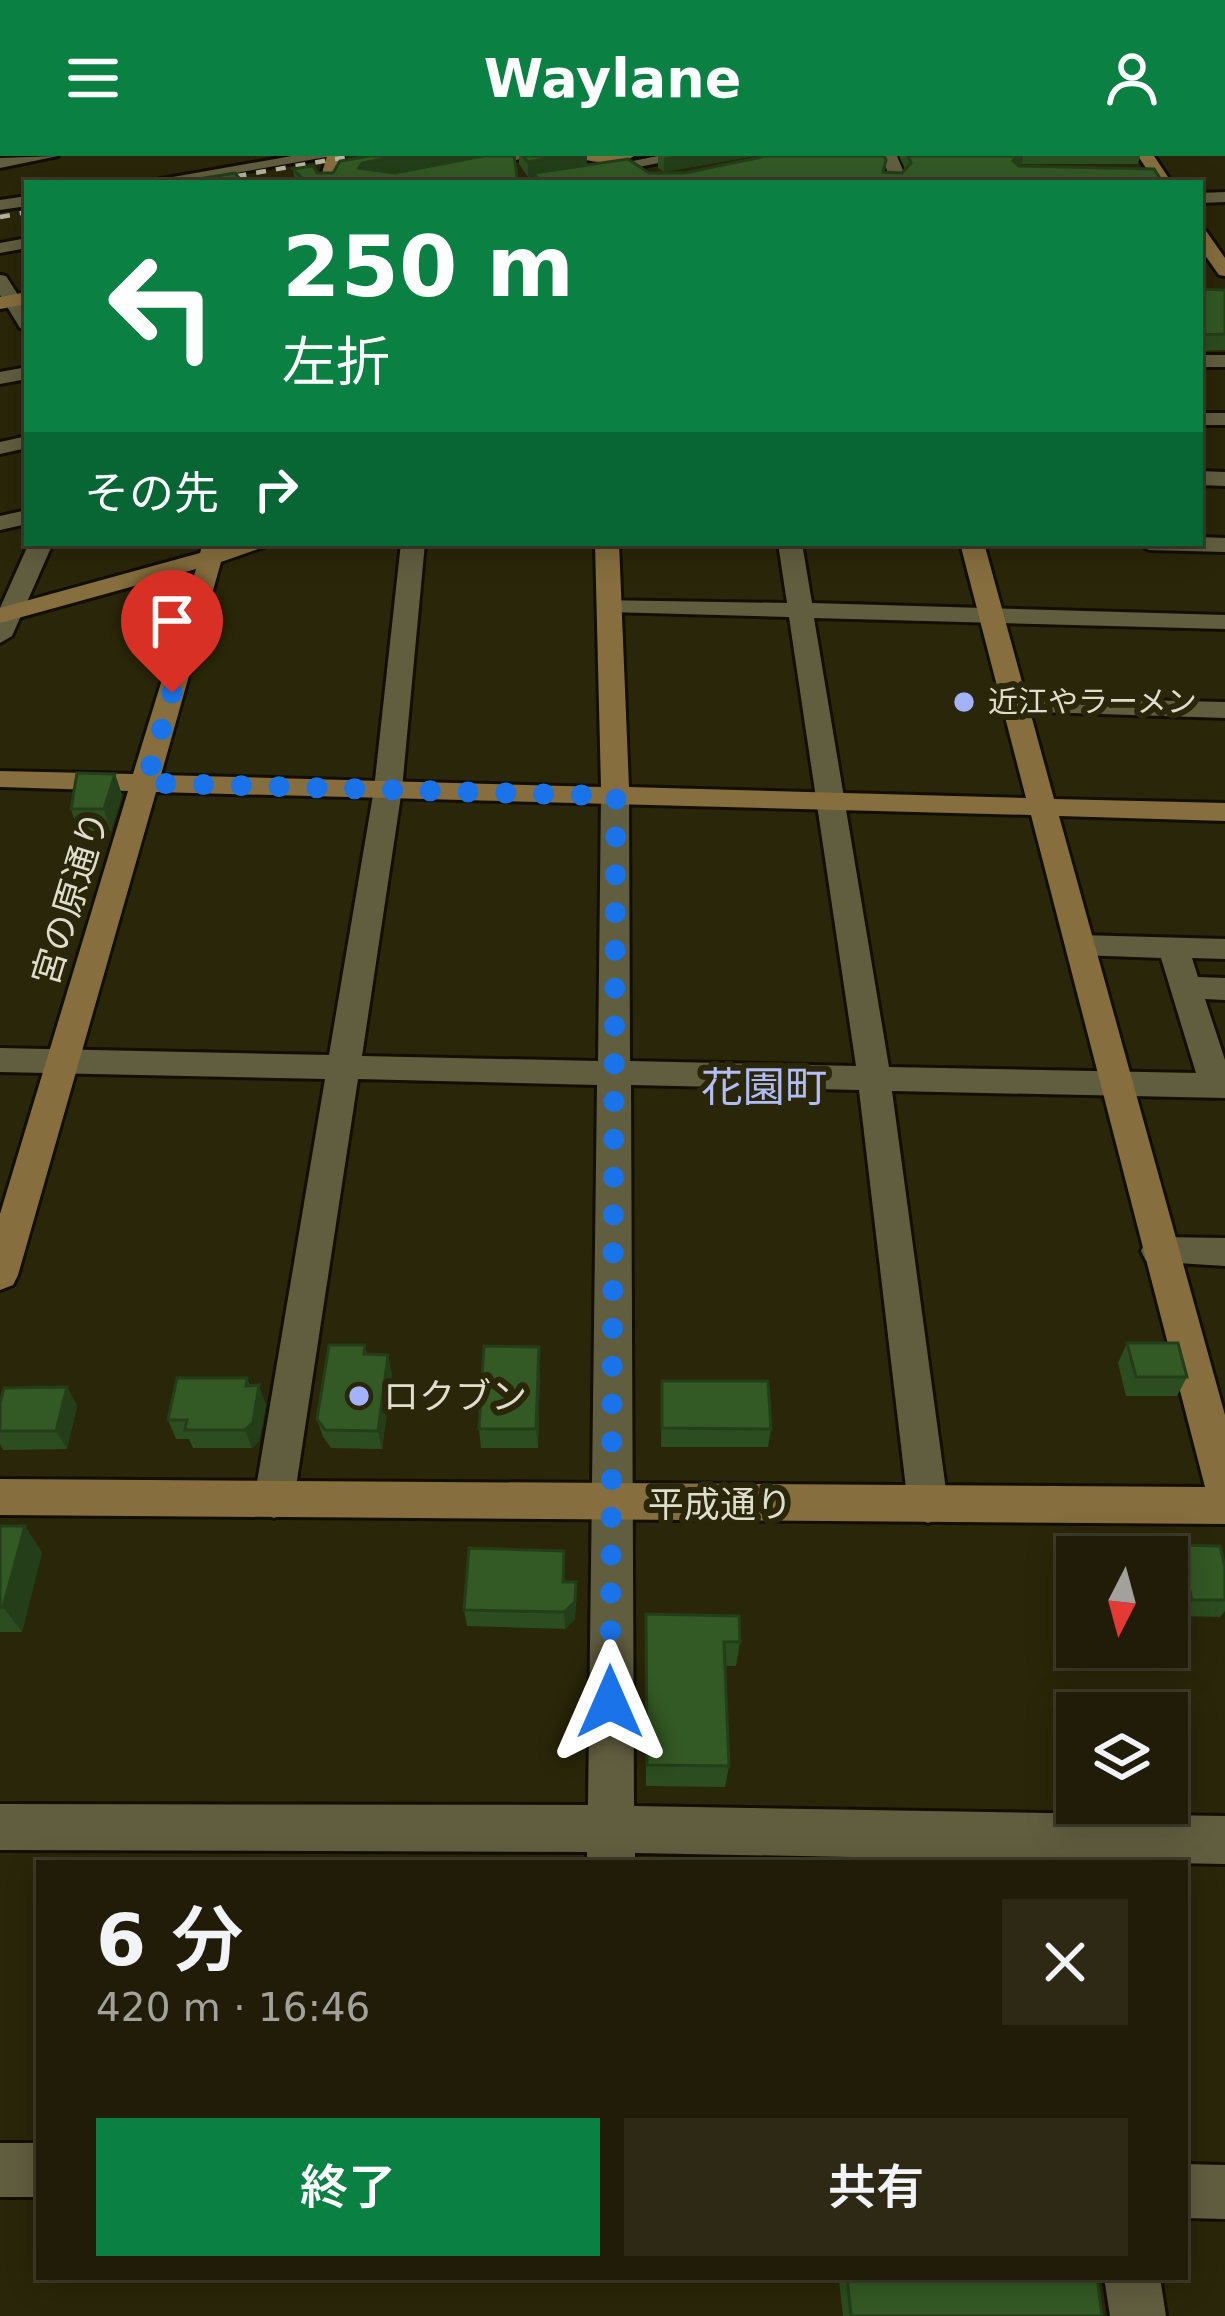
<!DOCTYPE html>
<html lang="ja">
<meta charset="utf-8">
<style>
:root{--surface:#201c07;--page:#2d2915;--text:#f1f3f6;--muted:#a2a19b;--line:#3d3a28;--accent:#0b8043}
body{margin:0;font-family:"DejaVu Sans","Noto Sans JP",sans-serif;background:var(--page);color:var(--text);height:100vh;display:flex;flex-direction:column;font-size:45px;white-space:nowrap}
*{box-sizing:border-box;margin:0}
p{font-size:39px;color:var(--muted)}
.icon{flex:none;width:66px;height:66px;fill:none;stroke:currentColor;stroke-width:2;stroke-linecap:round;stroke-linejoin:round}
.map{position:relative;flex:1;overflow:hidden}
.drawer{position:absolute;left:36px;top:1704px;width:1152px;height:420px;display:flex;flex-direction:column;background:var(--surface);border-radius:0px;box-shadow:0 6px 30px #0003,0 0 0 3px var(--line)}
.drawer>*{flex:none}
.guide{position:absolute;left:24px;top:24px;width:1179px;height:366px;border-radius:0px;box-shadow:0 6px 30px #0003,0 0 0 3px var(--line);background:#0b8043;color:#fff;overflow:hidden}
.needle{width:78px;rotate:186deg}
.fabs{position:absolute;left:1056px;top:1380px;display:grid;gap:24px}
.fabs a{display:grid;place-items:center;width:132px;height:132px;border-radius:0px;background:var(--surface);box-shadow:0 6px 30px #0003,0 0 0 3px var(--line);font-size:60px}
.pin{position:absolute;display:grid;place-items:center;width:102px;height:102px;color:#fff;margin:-123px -51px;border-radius:50% 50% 50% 0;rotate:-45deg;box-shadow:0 0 12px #0007}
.pin .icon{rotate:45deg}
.me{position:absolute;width:132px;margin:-66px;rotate:0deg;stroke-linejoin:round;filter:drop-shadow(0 0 9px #0008)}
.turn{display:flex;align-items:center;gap:42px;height:252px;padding:0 60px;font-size:54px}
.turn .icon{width:156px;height:156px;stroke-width:2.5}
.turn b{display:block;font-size:84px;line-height:102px}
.then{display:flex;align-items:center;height:114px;padding:0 60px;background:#0003;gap:24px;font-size:45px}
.round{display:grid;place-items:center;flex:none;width:126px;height:126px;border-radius:0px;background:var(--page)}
.head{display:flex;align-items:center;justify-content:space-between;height:204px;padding:0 60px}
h1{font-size:72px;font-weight:600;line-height:90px}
.cta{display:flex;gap:24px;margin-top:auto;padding:24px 60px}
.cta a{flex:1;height:138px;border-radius:0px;background:var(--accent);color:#fff;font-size:48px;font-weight:600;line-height:138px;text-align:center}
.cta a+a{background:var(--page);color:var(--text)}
header{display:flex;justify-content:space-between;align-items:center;height:156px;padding:0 60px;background:var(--accent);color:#fff;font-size:54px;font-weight:600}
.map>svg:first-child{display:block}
</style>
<header><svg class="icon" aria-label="menu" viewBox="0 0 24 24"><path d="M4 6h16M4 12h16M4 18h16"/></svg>Waylane<svg class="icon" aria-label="person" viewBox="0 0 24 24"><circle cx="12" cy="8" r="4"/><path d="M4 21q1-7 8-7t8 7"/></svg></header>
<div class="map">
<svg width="1225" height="2160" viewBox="0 0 1225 2160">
<rect width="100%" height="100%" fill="#2a2609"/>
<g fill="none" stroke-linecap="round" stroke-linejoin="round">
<defs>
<g id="street">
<polygon points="58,0 0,12 0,2"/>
<polygon points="292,0 332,0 179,27 139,27"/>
<polygon points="500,0 536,0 398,27 361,27"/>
<polygon points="658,0 694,0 558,27 522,27"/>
<polygon points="881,0 897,0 905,19 900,27 884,27 889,19"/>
<polygon points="1225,36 1225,46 1200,47 1200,37"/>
<polygon points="27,40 27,50 0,54 0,44"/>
<polygon points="27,82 27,92 0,97 0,87"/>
<polygon points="0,119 6,120 27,153 27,174 20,172 0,139"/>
<rect x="1200" y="199" width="25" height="12"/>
<polygon points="27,211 27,223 0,228 0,216"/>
<rect x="1200" y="257" width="25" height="12"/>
<polygon points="27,280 27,292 0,298 0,286"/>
<polygon points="1200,315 1225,316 1225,330 1200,329"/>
<polygon points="27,354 27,368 0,374 0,360"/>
<polygon points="1200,381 1225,382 1225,396 1149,394 1137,387 1200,387"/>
<polygon points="29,387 53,387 12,480 0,487 0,452"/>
<polygon points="401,387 425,387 402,633 362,900 598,905 601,640 615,632 629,640 630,905 856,910 789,461 609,456 600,454 600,444 787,447 778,387 802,387 812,447 1225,459 1225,473 814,462 889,911 1196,917 1161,802 1080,799 1065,789 1080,779 1225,783 1225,803 1192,802 1198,821 1225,822 1225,844 1205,843 1225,904 1225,942 892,935 948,1349 942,1362 928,1367 914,1362 908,1349 859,934 631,929 634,1650 1225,1660 1225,1708 635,1697 635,1707 587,1707 587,1696 0,1694 0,1648 588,1649 597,929 358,923 294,1344 288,1357 274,1362 260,1357 254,1344 325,923 0,916 0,892 329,899 374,633"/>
<polygon points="1016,541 1225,546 1225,562 1007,555 1003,549 1007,543"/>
<polygon points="1159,1081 1225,1082 1225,1110 1146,1105 1141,1095 1146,1085"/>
<rect x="0" y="1987" width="39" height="54"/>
<polygon points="1185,2008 1225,2009 1225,2063 1185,2062"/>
<polygon points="1104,2121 1160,2121 1166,2160 1110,2160"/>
</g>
<g id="secondary">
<polygon points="327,0 343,0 335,27 319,27"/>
<path d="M 576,0 L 634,0 C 621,8 589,8 576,0 Z"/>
<polygon points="1138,0 1154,0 1172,27 1156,27"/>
<polygon points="1200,74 1206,75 1225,102 1225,120 1219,119 1200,92"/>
<polygon points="27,136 27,148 0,153 0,141"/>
<polygon points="203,387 275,387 221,406 161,619 601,631 595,387 619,387 629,631 1026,642 960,387 984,387 1054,643 1225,647 1225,665 1059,660 1225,1259 1225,1368 0,1359 0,1323 1205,1331 1031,659 156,636 18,1119 13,1129 0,1134 0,1058 128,635 0,631 0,615 133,618 196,413 0,467 0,452 200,397"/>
</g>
</defs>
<use href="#street" stroke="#120f00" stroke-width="6"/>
<use href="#secondary" stroke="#120f00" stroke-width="6"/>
<use href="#street" fill="#615e40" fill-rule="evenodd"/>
<use href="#secondary" fill="#866e3e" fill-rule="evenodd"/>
<g stroke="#b6b5a1" stroke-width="4.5" stroke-dasharray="10 10" stroke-linecap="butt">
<polyline points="197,27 353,0"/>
<polyline points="0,61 27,56"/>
</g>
</g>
<g fill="#2c4d1f">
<polygon points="519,0 587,0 587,9 649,17 685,17 886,4 884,16 902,17 905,13 899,0 1140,0 1138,8 1022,8 1020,10 1163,27 535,27 534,20 528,21 519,8"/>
<polygon points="658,0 754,0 664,16 658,12"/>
<polygon points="293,13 317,17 392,16 518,27 295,27"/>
<polygon points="1200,133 1225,134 1225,194 1200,195"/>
<polygon points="115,618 122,639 111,675 78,675 71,653"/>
<polygon points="1127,1187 1187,1221 1177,1240 1126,1240 1118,1207"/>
<polygon points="365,1189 367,1198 392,1218 382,1293 331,1292 323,1281 317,1263"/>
<polygon points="539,1191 540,1210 538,1292 481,1292 479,1273"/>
<polygon points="247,1222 250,1230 266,1249 259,1285 252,1292 193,1292 189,1283 176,1283 168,1264"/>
<polygon points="662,1225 771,1273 768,1291 661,1291"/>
<polygon points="67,1231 77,1250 67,1293 3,1294 0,1288 0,1247"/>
<polygon points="0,1370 42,1396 22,1476 0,1476"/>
<polygon points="1180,1389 1225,1411 1225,1455 1220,1461 1180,1460 1169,1406"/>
<polygon points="564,1395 564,1426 576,1443 575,1463 565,1473 467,1470 464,1454"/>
<polygon points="646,1458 740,1486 736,1510 725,1510 729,1610 725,1631 646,1630"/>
<polygon points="844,2121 1097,2121 1102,2160 843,2160 839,2124"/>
</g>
<g fill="#243e19">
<polygon points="398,0 476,0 364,22 359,12 362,7"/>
<polygon points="560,0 587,0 587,10 534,17 534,20 528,21 528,6"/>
<polygon points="673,0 754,0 664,16 664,2"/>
<polygon points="1018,0 1023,0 1022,8 1010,20 1013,5"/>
<polygon points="115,618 122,639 111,675 104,653"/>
<polygon points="539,1191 540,1210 538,1292 536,1273"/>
<polygon points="388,1199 392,1218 382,1293 378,1275"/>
<polygon points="259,1229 266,1249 259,1285 252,1292 245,1274"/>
<polygon points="67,1231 77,1250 67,1293 56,1275"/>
<polygon points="25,1370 42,1396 22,1476 3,1451"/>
<polygon points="576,1426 575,1463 565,1473 564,1456"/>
</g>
<g fill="#335924" stroke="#243e19" stroke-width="3">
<polygon points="370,0 398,0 362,7 359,12 395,17 483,0 514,0 518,27 307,27 293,13 313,10 317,17 333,17 340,5"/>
<polygon points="523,0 560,0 528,6"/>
<polygon points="766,0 884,0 886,4 883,16 902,17 911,7 908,0 1018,0 1013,5 1019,10 1154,13 1163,27 541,27 534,17 628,3 649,17 685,17"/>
<polygon points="235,17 243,27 173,27"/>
<polygon points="1200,133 1225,134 1225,178 1200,179"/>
<polygon points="77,617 115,618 104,653 71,653"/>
<polygon points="1127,1187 1178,1187 1187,1221 1136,1221"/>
<polygon points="329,1189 365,1189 364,1198 388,1199 378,1275 325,1274 317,1263"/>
<polygon points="484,1190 539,1191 536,1273 479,1273"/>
<polygon points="177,1222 247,1222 246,1230 259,1229 253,1266 245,1274 185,1274 187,1264 168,1264"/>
<polygon points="662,1225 768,1225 771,1273 662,1272"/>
<polygon points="67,1231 56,1275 0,1275 0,1247 4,1232"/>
<polygon points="0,1370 25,1370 3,1451 0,1451"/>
<polygon points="1180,1389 1220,1390 1225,1411 1225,1444 1192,1444"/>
<polygon points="469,1392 564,1395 563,1426 576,1426 575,1446 564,1456 464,1454"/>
<polygon points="646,1458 739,1460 740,1486 724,1486 729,1610 647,1609"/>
<polygon points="847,2121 1097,2121 1102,2160 851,2160"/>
</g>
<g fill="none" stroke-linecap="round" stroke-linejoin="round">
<polyline stroke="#1a73e8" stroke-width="21" stroke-dasharray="0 37.8" points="172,537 146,627 616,640 610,1546"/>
</g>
<g fill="#a4b2fc" stroke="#2a2609" stroke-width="4.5">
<circle cx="964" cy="546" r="12"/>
<circle cx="359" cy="1240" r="12"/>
</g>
<g text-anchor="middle" stroke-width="12" stroke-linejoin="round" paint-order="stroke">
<g font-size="30" fill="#dfdecd" stroke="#2a2609" text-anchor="start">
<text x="988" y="556">近江やラーメン</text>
</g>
<g font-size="36" fill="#dfdecd" stroke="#2a2609">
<text transform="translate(70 742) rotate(-73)" y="13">宮の原通り</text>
<text x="720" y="1361">平成通り</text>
</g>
<g font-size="36" fill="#dfdecd" stroke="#2a2609" text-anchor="start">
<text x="383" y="1253">ロクブン</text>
</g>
<g font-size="42" fill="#b2bdf5" stroke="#2a2609">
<text x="764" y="946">花園町</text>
</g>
</g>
</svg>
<div class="fabs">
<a><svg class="needle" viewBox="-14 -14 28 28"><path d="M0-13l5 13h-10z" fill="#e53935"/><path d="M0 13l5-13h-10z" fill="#a2a19b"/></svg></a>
<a><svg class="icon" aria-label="layers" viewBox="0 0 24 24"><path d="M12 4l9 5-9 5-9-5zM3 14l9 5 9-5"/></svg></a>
</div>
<div class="pin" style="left:172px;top:537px;background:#d93025"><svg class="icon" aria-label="arrive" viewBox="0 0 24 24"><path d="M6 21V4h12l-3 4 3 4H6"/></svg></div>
<svg class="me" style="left:610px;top:1546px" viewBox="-20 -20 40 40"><path d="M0-17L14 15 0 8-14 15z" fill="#1a73e8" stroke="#fff" stroke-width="4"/></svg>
<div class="guide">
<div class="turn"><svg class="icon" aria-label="left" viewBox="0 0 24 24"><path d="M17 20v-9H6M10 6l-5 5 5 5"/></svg><div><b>250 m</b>左折</div></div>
<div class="then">その先<svg class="icon" aria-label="right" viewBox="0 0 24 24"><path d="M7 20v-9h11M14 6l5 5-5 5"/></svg></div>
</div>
<section class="drawer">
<div class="head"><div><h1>6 分</h1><p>420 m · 16:46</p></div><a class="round"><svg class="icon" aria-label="close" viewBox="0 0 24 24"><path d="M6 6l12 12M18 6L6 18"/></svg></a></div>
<div class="cta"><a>終了</a><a>共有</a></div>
</section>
</div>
